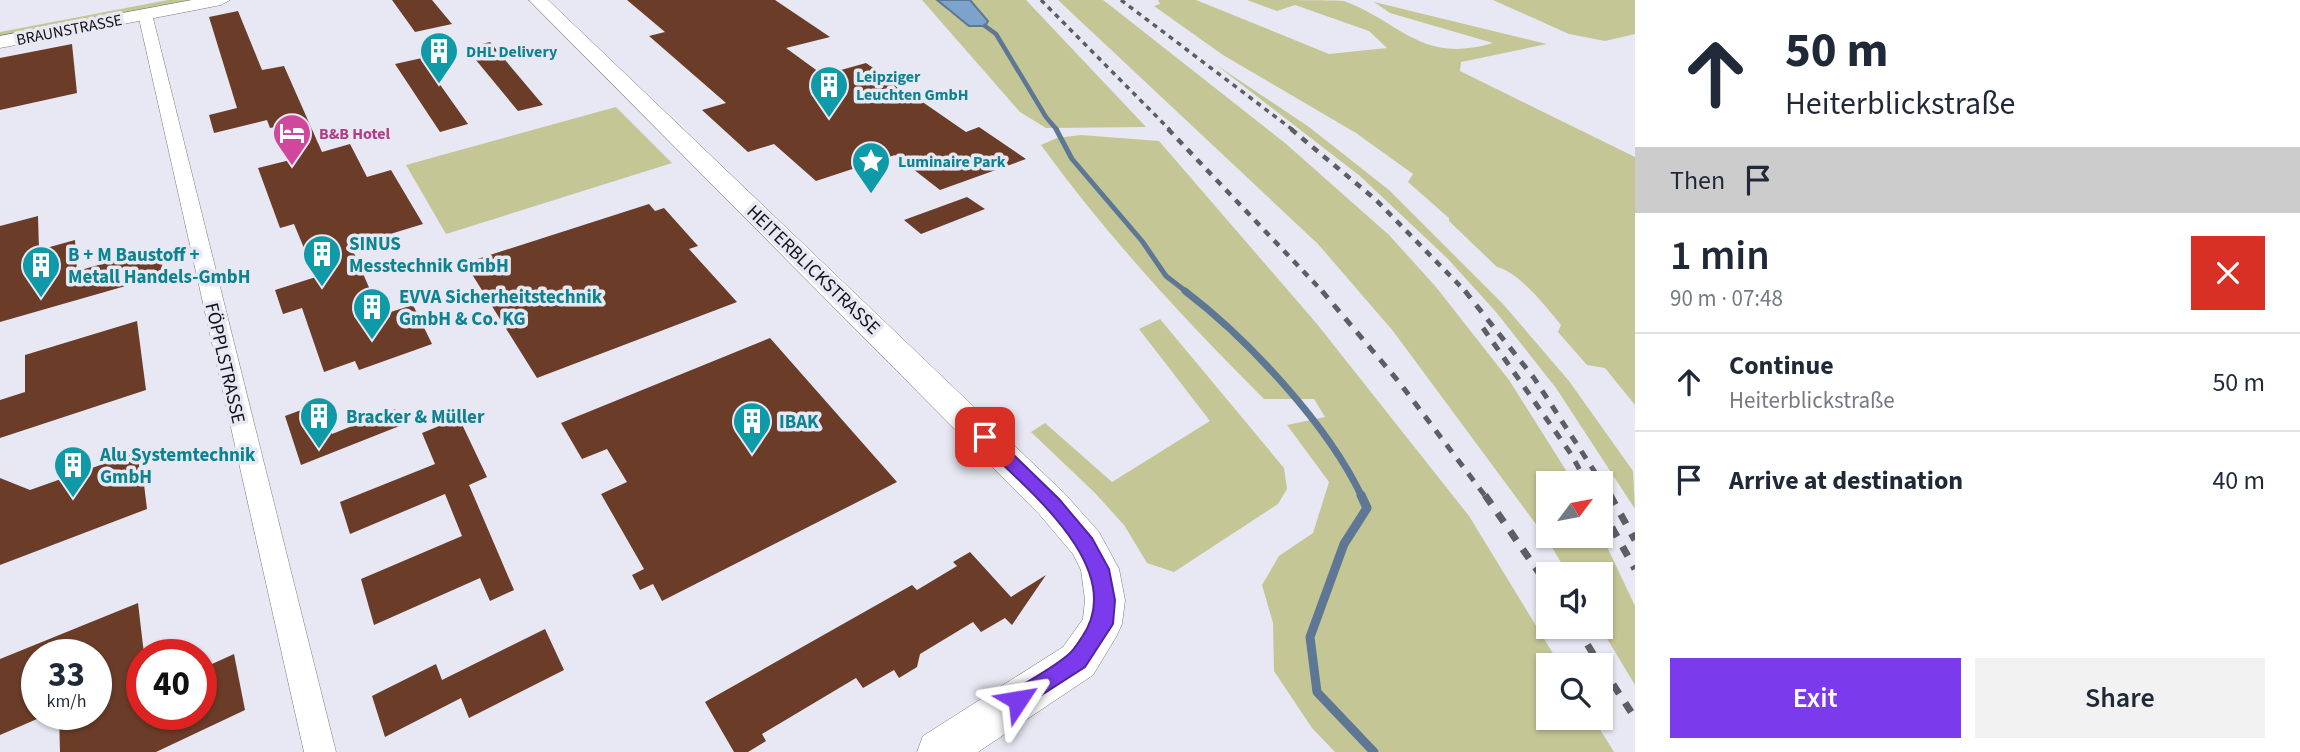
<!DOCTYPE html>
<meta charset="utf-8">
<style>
:root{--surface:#fff;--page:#f2f2f3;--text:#1f2937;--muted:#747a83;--line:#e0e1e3;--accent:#7c3aed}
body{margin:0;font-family:"Source Sans 3",sans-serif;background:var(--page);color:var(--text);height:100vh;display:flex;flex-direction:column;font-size:26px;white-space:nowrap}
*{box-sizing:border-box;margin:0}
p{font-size:23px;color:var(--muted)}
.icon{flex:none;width:38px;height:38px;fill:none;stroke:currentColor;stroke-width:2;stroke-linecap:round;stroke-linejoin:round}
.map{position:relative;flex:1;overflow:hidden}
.side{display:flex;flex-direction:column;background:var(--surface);width:665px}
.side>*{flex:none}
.banner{background:#fff;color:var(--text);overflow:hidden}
.needle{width:46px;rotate:58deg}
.tools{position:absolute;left:1536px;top:471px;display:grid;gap:14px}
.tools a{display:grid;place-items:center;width:77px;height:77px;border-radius:0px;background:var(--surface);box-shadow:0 2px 5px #0004;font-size:35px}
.speed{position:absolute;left:21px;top:639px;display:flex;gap:14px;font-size:35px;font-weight:700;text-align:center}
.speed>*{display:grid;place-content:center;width:91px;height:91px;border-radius:50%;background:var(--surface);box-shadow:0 2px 5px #0004;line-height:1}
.speed small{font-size:18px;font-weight:400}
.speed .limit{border:10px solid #d22;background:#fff;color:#111}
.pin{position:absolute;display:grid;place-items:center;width:60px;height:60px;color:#fff;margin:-30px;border-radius:14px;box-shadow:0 4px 10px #0006}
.me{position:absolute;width:77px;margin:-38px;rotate:57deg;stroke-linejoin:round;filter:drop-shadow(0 0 5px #0008)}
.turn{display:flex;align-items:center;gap:24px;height:147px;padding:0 35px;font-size:32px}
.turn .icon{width:91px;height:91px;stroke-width:2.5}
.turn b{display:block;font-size:49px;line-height:60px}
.then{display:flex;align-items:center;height:66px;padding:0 35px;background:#0003;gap:14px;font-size:26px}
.round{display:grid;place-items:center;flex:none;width:74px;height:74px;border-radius:0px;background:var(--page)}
.headline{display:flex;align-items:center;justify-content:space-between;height:119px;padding:0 35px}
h1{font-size:42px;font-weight:600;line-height:52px}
.action{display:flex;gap:14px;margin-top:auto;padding:14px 35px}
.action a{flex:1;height:80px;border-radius:0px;background:var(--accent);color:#fff;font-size:28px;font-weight:600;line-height:80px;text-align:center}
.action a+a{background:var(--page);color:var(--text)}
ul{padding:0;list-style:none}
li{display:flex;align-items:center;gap:21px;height:98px;padding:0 35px;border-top:2px solid var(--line)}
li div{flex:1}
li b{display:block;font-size:26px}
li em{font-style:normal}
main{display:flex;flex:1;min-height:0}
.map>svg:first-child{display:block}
</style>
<main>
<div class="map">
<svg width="1635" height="752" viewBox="0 0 1635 752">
<rect width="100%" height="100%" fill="#e7e8f3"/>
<g fill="#c4c696">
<polygon points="168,0 209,0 0,40 0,32"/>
<polygon points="922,0 937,0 951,13 988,21 970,0 1026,0 1146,127 1046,128 1020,112"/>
<polygon points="1058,0 1103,0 1116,10 1285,143 1389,235 1436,287 1509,380 1574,483 1549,483 1549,536 1601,534 1635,606 1635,685 1600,627 1601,574 1568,574 1547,539 1393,331 1318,244"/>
<path d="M 1158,0 L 1196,0 L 1329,54 L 1387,48 L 1369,31 L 1295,5 L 1277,11 L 1247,0 C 1266,0 1329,0 1344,1 C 1404,24 1421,64 1493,43 L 1390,13 L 1374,2 L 1547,44 L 1461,62 L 1460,71 L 1635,157 L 1635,405 L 1605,368 L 1587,365 L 1558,332 L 1561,325 C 1546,307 1519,272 1497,267 L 1449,221 L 1449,218 L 1408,182 L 1413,174 L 1356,133 L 1223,55 L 1154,6 L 1160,4 Z"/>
<polygon points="1493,0 1635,0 1635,34 1605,41 1569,34"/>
<polygon points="1215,64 1309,127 1389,190 1503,304 1569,381 1633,471 1635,509 1556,388 1496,312 1448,259 1360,176"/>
<polygon points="616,107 672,163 446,234 406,165"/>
<path d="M 1081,135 L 1159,141 L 1317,324 L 1469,516 L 1560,665 L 1549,665 L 1549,718 L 1593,718 L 1614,752 L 1335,752 L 1312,728 L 1274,671 L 1273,623 L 1262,585 L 1279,556 L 1313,533 L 1329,482 L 1287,425 L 1325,417 L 1314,399 L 1264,399 C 1184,319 1107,236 1041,145 L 1057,138 Z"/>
<polygon points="1160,319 1284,468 1287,489 1278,504 1174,572 1147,563 1124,525 1095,493 1031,432 1045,423 1112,482 1210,421 1139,329"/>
</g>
<polygon fill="#7da2cc" stroke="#5d7795" stroke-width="2" points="937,0 970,0 988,21 985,26 969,26"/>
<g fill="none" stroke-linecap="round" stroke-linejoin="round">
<polyline stroke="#5d7795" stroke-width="4.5" points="985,26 996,34 1046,117 1057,130"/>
<polyline stroke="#5d7795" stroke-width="5" points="1056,129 1072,159 1142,241 1166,276 1188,293"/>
<path stroke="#5d7795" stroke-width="7" d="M 1185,291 C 1248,339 1328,425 1362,497"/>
<polyline stroke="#5d7795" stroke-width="9" points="1361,495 1367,508 1344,544 1310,637 1317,692 1374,752"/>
</g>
<g fill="#6b3c28">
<polygon points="392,0 432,0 452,24 415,32"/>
<polygon points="627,0 775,0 830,37 786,48 823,75 866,63 966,132 979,127 1026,159 940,190 895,155 816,181 774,144 748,152 702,110 726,103 649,36 665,32"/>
<polygon points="238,11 262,70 284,66 322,152 350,144 367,177 391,170 423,224 351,246 381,315 413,305 432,344 359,370 355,361 324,372 302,308 283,314 275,290 316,277 294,224 280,228 258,168 294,159 280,126 270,128 267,120 214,133 209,115 237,108 209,17"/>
<polygon points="490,42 543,105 518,111 466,48"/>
<polygon points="72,44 77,93 0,110 0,58"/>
<polygon points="422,58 436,79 468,124 440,132 395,64"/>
<polygon points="967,197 985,209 921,234 904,220"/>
<polygon points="649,204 655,211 664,208 698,246 689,249 737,302 537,378 465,263"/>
<polygon points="38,216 39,250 75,240 77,271 159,248 164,275 0,322 0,226"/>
<polygon points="137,321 146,390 0,438 0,400 25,392 25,355"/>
<polygon points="770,338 897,482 662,601 653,584 640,590 632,575 644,569 601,494 627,482 607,449 582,459 561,423"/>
<polygon points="320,403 332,434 395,409 402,425 301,465 285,416"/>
<polygon points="459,418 487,477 469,485 514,590 490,601 480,578 374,625 361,579 462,536 445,494 350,534 340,502 435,464 422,433"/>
<polygon points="140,451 147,509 0,565 0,478 30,490"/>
<polygon points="970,552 1011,597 1046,575 1012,625 1005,618 981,632 973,622 920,654 917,667 899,678 894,670 863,688 856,678 762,734 766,741 748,752 734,752 705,702 912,585 917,590 957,566 953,562"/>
<polygon points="138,603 144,654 142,714 201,714 201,669 234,654 245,710 156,752 60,752 59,714 96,714 96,654 37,654 37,719 0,735 0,659"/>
<polygon points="545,629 564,670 469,718 461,698 385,737 372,696 436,664 442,680"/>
</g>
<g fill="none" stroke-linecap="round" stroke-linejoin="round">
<defs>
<polygon id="street" points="145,10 152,14 336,752 304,752 138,14"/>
<g id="secondary">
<polygon points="192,0 230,0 221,5 0,48 0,36"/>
<polygon points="529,0 548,0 1065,494 1099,532 1119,569 1125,600 1122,624 1116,637 1093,675 978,752 917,752 923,736 1063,647 1083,619 1085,600 1081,570 1073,554 1039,514"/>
</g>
</defs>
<use href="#street" stroke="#787982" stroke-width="1"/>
<use href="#secondary" stroke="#787982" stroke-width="1"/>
<use href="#street" fill="#fff" fill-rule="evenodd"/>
<use href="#secondary" fill="#fff" fill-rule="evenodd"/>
<g stroke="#5d5e64" stroke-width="3.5" stroke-dasharray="5 5" stroke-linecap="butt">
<polyline points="1041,0 1170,130"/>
<polyline points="1121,0 1293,130"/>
</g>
<g stroke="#5d5e64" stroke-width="4.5" stroke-dasharray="7 7" stroke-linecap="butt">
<polyline points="1168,129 1324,293"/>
<polyline points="1291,129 1376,200 1467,293"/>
</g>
<g stroke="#5d5e64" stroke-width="5" stroke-dasharray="9 9" stroke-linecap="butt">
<polyline points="1322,291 1399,382 1486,497"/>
<polyline points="1465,291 1534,378 1611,497"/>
<polyline points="1483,328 1571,454 1587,483"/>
</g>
<g stroke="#5d5e64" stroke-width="7" stroke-dasharray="11 11" stroke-linecap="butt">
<polyline points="1485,495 1549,587"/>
<polyline points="1610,495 1635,540"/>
<polyline points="1601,508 1635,569"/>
<polyline points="1576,626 1600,665"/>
<polyline points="1601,666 1635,718"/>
</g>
</g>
<path fill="#7c3aed" stroke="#51269a" stroke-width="2" d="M 985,431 L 991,433 L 1059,499 L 1092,538 L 1109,569 L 1115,600 L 1113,624 L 1085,667 L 1018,710 L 1011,707 L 1007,700 L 1011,692 C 1029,680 1052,669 1069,654 C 1074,650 1078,643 1082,637 C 1130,568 1023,486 979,442 L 976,437 L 979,433 Z"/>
<defs>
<symbol id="building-pin" viewBox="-11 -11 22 30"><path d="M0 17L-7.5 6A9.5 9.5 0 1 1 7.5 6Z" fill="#0f9aa8" stroke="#e7e8f3"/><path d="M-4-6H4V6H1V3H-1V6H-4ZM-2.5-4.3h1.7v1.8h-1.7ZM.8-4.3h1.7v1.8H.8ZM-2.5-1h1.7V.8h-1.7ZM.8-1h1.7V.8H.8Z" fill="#fff"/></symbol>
<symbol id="hotel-pin" viewBox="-11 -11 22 30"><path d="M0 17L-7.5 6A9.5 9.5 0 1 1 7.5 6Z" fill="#d1479c" stroke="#e7e8f3"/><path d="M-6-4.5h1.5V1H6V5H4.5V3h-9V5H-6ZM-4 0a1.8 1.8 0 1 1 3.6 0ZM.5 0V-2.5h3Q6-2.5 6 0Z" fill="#fff"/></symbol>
<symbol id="sight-pin" viewBox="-11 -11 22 30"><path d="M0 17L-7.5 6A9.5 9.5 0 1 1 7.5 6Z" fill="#0f9aa8" stroke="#e7e8f3"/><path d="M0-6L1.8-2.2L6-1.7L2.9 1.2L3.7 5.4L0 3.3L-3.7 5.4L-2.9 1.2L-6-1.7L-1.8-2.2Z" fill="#fff"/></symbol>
</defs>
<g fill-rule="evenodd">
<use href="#building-pin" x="417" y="29" width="44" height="60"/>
<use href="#building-pin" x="807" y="63" width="44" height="60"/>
<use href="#hotel-pin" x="270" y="111" width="44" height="60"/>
<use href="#sight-pin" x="849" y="139" width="44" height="60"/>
<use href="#building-pin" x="300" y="232" width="44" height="60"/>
<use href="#building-pin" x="19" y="243" width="44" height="60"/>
<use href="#building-pin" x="350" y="285" width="44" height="60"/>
<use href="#building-pin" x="297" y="394" width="44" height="60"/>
<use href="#building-pin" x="730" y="399" width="44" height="60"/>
<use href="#building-pin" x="51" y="443" width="44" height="60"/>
</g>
<g text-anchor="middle" stroke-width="7" stroke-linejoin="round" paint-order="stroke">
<g font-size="16" fill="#121216" stroke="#e7e8f3">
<text transform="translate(69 29) rotate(-11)" y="6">BRAUNSTRASSE</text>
</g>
<g font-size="16" font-weight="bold" fill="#0d838f" stroke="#e7e8f3" text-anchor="start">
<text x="466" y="57">DHL Delivery</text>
<text x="856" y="82">Leipziger<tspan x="856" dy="18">Leuchten GmbH</tspan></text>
<text x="898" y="167">Luminaire Park</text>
</g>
<g font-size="16" font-weight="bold" fill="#b23c85" stroke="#e7e8f3" text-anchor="start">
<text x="319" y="139">B&amp;B Hotel</text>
</g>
<g font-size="19" font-weight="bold" fill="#0d838f" stroke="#e7e8f3" text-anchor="start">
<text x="349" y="250">SINUS<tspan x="349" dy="22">Messtechnik GmbH</tspan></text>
<text x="68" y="261">B + M Baustoff +<tspan x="68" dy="22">Metall Handels-GmbH</tspan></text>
<text x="399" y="303">EVVA Sicherheitstechnik<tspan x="399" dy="22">GmbH &amp; Co. KG</tspan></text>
<text x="346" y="423">Bracker &amp; Müller</text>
<text x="779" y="428">IBAK</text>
<text x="100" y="461">Alu Systemtechnik<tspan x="100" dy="22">GmbH</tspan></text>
</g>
<g font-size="19" fill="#121216" stroke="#e7e8f3">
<text transform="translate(814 269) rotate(44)" y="7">HEITERBLICKSTRASSE</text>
<text transform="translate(226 363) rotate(77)" y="7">FÖPPLSTRASSE</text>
</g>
</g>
</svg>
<div class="tools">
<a><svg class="needle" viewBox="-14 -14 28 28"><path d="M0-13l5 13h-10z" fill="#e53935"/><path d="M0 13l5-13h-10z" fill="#747a83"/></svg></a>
<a><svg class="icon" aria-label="sound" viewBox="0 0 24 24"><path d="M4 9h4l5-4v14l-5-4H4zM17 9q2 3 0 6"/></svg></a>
<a><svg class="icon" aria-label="search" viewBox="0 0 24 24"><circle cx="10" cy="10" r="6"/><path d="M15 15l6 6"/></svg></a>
</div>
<div class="speed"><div>33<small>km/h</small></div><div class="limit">40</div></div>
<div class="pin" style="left:985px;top:437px;background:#d93025"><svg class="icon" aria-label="arrive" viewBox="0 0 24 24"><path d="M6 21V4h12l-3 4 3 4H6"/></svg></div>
<svg class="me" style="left:1018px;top:700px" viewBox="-20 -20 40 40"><path d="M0-17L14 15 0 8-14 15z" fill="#7c3aed" stroke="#fff" stroke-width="4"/></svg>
</div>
<section class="side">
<div class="banner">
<div class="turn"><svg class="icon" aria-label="ahead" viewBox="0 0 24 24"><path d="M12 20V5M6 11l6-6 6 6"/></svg><div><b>50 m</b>Heiterblickstraße</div></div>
<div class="then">Then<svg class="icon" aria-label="arrive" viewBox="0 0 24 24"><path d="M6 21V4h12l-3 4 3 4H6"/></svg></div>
</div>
<div class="headline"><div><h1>1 min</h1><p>90 m · 07:48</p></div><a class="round" style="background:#d93025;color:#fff"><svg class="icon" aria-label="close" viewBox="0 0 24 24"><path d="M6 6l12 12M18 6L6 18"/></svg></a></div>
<ul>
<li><svg class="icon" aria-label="ahead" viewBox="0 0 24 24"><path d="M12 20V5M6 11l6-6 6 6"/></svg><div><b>Continue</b><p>Heiterblickstraße</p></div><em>50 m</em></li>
<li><svg class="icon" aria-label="arrive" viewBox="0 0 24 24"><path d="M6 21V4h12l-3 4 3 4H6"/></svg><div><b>Arrive at destination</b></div><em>40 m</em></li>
</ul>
<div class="action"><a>Exit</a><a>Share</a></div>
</section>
</main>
